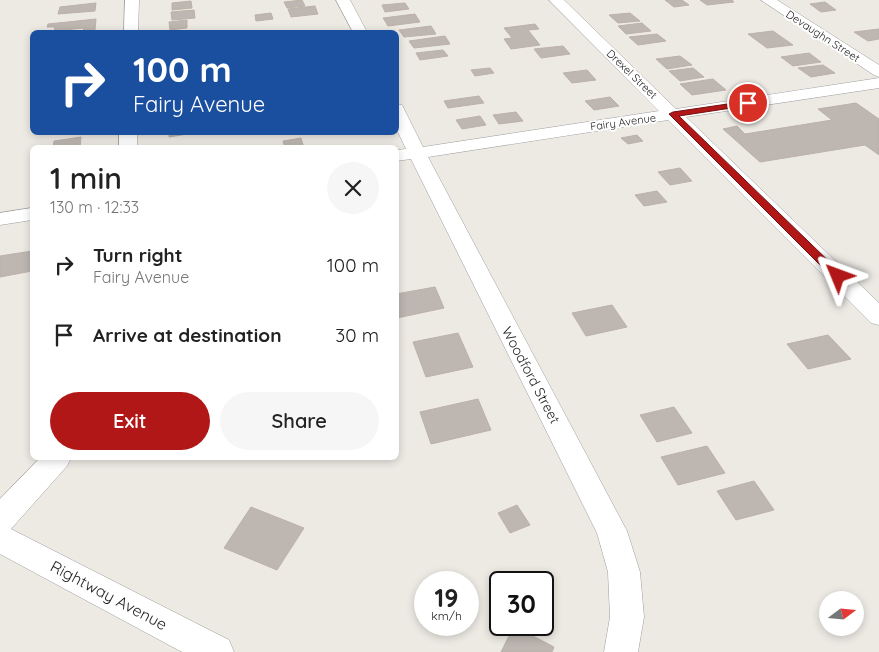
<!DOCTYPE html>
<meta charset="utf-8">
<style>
:root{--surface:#fff;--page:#f6f6f6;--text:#222;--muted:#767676;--accent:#b21718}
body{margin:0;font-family:Quicksand,sans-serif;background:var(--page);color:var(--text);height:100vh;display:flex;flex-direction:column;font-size:19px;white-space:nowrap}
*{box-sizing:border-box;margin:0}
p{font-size:16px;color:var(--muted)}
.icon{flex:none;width:28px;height:28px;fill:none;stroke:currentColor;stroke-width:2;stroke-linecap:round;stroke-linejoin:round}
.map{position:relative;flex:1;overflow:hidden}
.sheet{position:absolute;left:30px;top:145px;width:369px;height:315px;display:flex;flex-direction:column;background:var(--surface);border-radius:8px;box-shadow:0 2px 8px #0003}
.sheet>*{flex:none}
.top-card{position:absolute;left:30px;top:30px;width:369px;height:105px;border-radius:8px;box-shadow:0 2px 8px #0003;background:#1a4fa0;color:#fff;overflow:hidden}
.needle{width:32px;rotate:74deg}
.fabs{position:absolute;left:819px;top:591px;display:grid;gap:10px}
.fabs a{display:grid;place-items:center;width:45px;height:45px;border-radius:50%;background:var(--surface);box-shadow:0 2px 8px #0003;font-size:25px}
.speed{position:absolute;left:414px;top:571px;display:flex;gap:10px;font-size:25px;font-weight:700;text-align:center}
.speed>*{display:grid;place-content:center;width:65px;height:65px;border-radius:50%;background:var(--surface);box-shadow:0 2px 8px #0003;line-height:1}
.speed small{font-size:12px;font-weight:400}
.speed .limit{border:2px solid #111;border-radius:8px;background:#fff;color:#111}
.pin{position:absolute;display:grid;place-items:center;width:42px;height:42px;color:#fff;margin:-21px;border:2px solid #fff;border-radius:50%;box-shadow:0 1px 5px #0007}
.me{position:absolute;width:55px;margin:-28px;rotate:314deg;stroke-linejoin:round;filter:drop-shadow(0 0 4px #0008)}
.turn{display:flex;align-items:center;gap:18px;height:105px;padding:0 20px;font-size:22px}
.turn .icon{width:65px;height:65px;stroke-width:2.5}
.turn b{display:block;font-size:35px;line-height:42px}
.round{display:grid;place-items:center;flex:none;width:52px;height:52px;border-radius:26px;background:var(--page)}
.head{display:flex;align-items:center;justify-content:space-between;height:85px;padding:0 20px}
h1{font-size:30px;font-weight:600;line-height:38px}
.primary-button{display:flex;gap:10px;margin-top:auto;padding:10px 20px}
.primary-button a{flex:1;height:58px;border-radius:30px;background:var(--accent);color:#fff;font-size:20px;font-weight:600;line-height:58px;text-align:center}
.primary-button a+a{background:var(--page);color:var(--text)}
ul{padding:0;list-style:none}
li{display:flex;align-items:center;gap:15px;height:70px;padding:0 20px}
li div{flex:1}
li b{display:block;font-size:19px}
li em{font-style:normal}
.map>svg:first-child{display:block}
</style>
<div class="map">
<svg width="879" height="652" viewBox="0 0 879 652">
<rect width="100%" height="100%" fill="#edeae4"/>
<g fill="#bdb6b1" stroke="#bdb1a8">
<polygon points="302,0 305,6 287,8 284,2"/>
<polygon points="665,0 682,0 689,5 674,7"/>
<polygon points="700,0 732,0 734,2 707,5"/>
<polygon points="191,1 192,8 172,10 172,3"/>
<polygon points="825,2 836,10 821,12 810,4"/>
<polygon points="96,3 95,11 58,14 60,7"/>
<polygon points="405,3 409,9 385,12 382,5"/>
<polygon points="315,6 318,14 291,17 288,9"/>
<polygon points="194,10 195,18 172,20 171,12"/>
<polygon points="271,13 273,19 256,21 255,15"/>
<polygon points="630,13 640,21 618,23 609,15"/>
<polygon points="415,14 420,22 388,26 383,18"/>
<polygon points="96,19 95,30 83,31 84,28 54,31 55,27 47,27 48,24"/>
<polygon points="187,20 187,28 170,30 169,22"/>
<polygon points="642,23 651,31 626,34 618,26"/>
<polygon points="535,24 539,29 528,30 540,45 511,49 504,39 512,38 504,28"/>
<polygon points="431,26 436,34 404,37 399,30"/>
<polygon points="879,29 879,39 868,41 854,32"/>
<polygon points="773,31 793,45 767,48 748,34"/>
<polygon points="657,34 666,41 638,45 629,37"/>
<polygon points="445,36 450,44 414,48 409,41"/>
<polygon points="563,46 570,54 541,58 534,49"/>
<polygon points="443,50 448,56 420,60 416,53"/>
<polygon points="809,53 821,62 793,66 781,57"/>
<polygon points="680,56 692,65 667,69 656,59"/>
<polygon points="823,65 835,73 811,77 798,68"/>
<polygon points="490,68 494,73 475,76 471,70"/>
<polygon points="693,68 704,77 680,81 669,71"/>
<polygon points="587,70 596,80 572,83 563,73"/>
<polygon points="713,79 726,90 692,95 680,84"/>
<polygon points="479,96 484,103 448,108 444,101"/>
<polygon points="610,97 619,106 594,110 585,101"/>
<polygon points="856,103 879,119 879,155 865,145 760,162 723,129 737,126 745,134 832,120 818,109"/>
<polygon points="516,112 523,121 499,124 493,115"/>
<polygon points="480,116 486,125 462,129 456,120"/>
<polygon points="169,132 200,132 169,137"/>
<polygon points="637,135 643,141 628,144 621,138"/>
<polygon points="81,137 80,148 53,148 54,141"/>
<polygon points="301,138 304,148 285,148 283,141"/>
<polygon points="680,168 692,181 670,185 658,172"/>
<polygon points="657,191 667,202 644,206 635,195"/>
<polygon points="32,251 32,271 0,277 0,256"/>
<polygon points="435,287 444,308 397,318 396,294"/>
<polygon points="612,305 627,327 586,336 572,313"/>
<polygon points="458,333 473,367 426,377 413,342"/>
<polygon points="828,335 851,359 808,369 787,344"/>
<polygon points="478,399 491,430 431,444 420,412"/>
<polygon points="674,407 692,433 657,442 640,415"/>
<polygon points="707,446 725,473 678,485 661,457"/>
<polygon points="754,481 774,510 736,520 717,491"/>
<polygon points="517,505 530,525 510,533 498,513"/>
<polygon points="251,507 304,528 277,570 224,548"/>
<polygon points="514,626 554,647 552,652 501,652"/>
</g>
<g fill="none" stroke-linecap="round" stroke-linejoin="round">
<defs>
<g id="minor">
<polygon points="125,0 139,0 138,32 124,32"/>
<polygon points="336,0 350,0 367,32 353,32"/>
<polygon points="549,0 564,0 676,109 879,78 879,88 686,117 879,303 879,325 871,323 668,120 428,157 627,531 640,572 644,617 638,652 604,652 610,617 608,572 597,533 411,159 396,161 396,150 406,149 396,128 396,104 402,105 423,147 659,111"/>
<polygon points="761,0 777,0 879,65 879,77 874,75"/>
<rect x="119" y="132" width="18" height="16"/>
<polygon points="32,208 32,220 0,225 0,213"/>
<polygon points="40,458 71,458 67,466 11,529 229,640 234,652 182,652 0,554 0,499"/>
</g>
</defs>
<use href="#minor" stroke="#9e9e9e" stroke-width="1"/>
<use href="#minor" fill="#fff" fill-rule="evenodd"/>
</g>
<polygon fill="#b21718" stroke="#740f10" points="748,101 752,103 751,105 679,116 842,274 843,276 842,279 834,279 669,114 673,112"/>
<g text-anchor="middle" stroke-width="4" stroke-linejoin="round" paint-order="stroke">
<g font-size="11" fill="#1d1d1d" stroke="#fff">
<text transform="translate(823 36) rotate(33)" y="4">Devaughn Street</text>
<text transform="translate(632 74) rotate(44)" y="4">Drexel Street</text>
<text transform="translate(623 122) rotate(-8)" y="4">Fairy Avenue</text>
</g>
<g font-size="14" fill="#1d1d1d" stroke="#fff">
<text transform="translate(531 375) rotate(62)" y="5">Woodford Street</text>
</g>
<g font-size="16" fill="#1d1d1d" stroke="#fff">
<text transform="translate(109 595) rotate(28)" y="6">Rightway Avenue</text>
</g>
</g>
</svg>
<div class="fabs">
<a><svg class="needle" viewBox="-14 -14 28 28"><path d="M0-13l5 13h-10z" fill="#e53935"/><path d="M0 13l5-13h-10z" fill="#767676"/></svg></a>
</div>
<div class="speed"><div>19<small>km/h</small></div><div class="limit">30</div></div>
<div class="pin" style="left:748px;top:103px;background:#d93025"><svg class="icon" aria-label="arrive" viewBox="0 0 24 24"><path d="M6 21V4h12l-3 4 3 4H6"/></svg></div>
<svg class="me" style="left:838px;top:276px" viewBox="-20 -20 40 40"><path d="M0-17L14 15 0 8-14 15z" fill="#b21718" stroke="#fff" stroke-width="4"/></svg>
<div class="top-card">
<div class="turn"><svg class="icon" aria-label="right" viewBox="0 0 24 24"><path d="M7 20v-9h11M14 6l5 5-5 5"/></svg><div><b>100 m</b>Fairy Avenue</div></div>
</div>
<section class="sheet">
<div class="head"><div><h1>1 min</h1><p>130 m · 12:33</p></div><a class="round"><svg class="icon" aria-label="close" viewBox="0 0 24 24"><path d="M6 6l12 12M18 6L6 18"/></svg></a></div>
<ul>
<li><svg class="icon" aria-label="right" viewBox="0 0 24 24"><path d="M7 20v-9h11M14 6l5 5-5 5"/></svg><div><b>Turn right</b><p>Fairy Avenue</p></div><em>100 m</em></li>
<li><svg class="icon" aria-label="arrive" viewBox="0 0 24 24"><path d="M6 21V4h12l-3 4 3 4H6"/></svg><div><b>Arrive at destination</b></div><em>30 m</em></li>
</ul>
<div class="primary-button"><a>Exit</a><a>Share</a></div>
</section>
</div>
